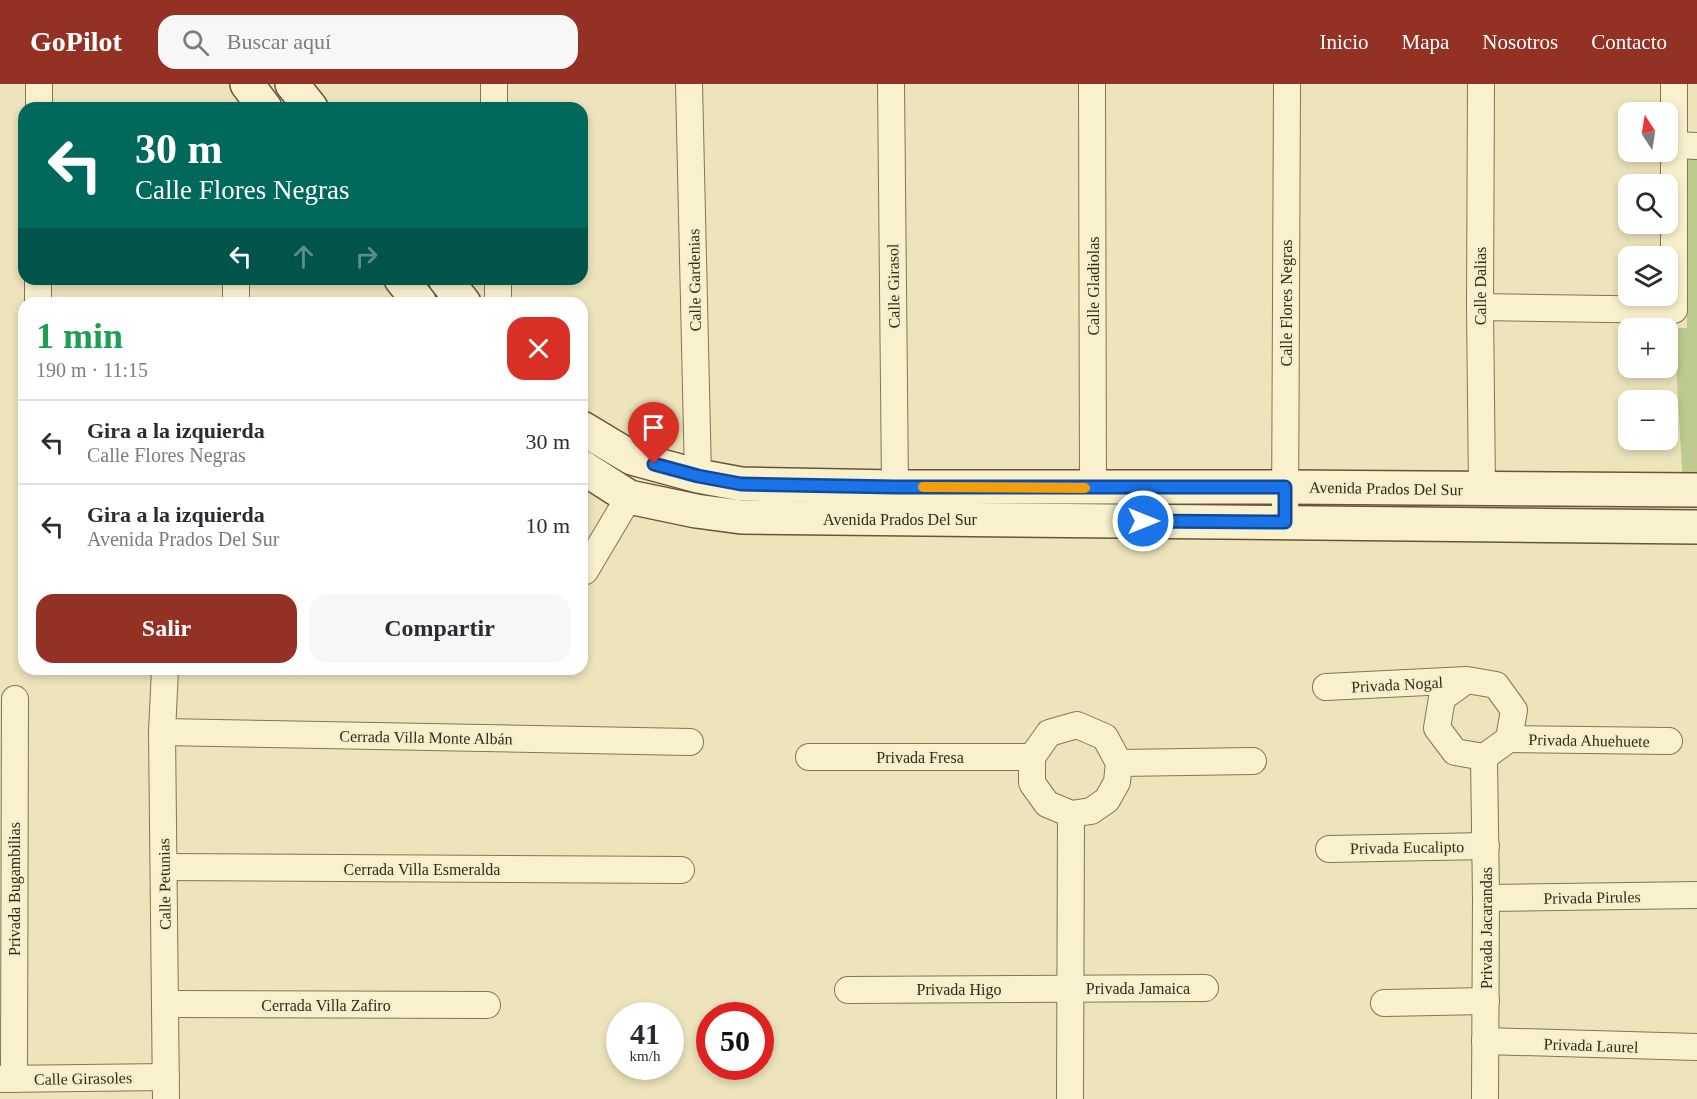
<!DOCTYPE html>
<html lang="es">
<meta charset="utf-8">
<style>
:root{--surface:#fff;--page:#f7f7f7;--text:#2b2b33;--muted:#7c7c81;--line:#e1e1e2;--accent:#943125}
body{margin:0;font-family:"Times New Roman",serif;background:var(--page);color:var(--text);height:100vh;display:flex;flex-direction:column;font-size:22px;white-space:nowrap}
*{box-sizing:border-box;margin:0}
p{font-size:20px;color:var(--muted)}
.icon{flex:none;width:33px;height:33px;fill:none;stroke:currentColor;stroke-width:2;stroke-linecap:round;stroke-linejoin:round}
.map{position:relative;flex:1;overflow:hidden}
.drawer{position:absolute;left:18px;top:213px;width:570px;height:378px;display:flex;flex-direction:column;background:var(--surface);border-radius:18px;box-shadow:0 3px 9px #0003}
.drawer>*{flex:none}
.top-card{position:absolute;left:18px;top:18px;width:570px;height:183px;border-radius:18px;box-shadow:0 3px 9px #0003;background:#00695c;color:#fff;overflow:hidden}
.needle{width:39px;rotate:348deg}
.fabs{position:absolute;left:1618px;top:18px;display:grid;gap:12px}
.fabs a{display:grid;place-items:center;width:60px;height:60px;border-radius:12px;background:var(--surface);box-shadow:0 3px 9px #0003;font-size:30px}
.speed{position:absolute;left:606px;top:918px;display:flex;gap:12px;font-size:30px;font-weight:700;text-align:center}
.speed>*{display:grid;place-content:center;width:78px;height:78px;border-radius:50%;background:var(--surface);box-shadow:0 3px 9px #0003;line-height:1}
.speed small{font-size:15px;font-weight:400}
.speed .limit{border:9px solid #d22;background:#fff;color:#111}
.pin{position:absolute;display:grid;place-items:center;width:51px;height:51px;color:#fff;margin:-62px -26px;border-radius:50% 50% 50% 0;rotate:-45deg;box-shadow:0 0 6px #0007}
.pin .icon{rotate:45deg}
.me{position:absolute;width:66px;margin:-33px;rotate:90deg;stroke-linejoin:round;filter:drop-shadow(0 0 4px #0008)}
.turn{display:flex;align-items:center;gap:21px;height:126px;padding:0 18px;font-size:27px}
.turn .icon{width:78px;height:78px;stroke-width:2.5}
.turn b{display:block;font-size:42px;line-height:51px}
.lanes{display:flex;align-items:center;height:57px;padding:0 18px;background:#0003;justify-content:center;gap:30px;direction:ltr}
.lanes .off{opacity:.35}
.round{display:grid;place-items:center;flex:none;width:63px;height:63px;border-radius:18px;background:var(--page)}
.overview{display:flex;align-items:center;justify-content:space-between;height:102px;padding:0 18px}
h1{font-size:36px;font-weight:700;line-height:45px;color:#1e9e55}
.primary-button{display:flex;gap:12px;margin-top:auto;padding:12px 18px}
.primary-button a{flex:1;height:69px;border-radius:18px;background:var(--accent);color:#fff;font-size:24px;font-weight:700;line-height:69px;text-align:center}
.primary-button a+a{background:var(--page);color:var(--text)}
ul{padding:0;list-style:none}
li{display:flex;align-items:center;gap:18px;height:84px;padding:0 18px;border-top:2px solid var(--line)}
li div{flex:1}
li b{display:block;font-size:22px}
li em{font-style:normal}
header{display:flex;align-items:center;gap:36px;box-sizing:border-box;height:84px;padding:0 30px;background:var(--accent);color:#fff}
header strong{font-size:28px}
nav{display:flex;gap:33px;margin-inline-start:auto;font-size:21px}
.search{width:420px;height:54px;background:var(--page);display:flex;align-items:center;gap:15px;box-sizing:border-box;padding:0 21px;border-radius:18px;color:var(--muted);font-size:22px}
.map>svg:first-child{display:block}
</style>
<header>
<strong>GoPilot</strong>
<div class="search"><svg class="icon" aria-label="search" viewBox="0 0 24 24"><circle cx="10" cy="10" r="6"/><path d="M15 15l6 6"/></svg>Buscar aquí</div>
<nav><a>Inicio</a><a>Mapa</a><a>Nosotros</a><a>Contacto</a></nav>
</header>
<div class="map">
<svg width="1697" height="1015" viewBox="0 0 1697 1015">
<rect width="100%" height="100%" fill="#ede4bc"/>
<polygon fill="#bdcb90" points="1687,72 1697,72 1697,402 1683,402 1674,244 1687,244"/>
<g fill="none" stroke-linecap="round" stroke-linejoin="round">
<defs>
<g id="street">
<polyline points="494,0 494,24"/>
<polyline points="689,0 698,392"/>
<polyline points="891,0 895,403"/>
<polyline points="1092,0 1093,404"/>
<polyline points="1481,0 1480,223 1482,405"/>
<polyline points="39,24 39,0"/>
<polyline points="1673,61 1697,62"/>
<polyline points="236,195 236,219"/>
<polyline points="498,195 498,219"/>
<polyline points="38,219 38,195"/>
<polyline points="1480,223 1674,226 1674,0"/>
<polyline points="1285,438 1287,0"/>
<polyline points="582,487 585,487 629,413"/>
<polyline points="165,585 162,648 166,1015"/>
<polyline points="1326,603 1467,596 1496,601 1514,626 1509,655 1484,673 1455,668 1437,644 1442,614 1467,596"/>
<polygon points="1077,641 1105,653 1119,679 1117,698 1107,716 1091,727 1071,730 1047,720 1032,699 1032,673 1049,649"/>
<polyline points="162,648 690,658"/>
<polyline points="1509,655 1669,657"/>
<polyline points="809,673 1032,673"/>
<polyline points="1484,673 1486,814 1485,1015"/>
<polyline points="1119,679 1253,677"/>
<polyline points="1329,765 1486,762"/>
<polyline points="164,783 681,786"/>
<polyline points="1486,814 1697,811"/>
<polyline points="848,906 1205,904"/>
<polyline points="1384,919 1486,917"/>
<polyline points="165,920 487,921"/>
<polyline points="1485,957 1697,963"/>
<polyline points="0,995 166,993"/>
<polyline points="14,995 15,615"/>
<polyline points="1070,1015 1071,730"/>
</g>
<g id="secondary">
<polyline points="247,0 265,24"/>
<polyline points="292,0 311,24"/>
<polyline points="401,195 420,219"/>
<polyline points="445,195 464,219"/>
<polyline points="582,344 632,374 698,392 741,400 895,403 1285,403 1697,406"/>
<polyline points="582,383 629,413 696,427 741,433 1697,443"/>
</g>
</defs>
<use href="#street" stroke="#857456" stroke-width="28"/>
<use href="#secondary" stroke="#665539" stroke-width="36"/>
<use href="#street" stroke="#f9f1ce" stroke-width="26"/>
<use href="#secondary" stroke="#f9f1ce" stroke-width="33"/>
</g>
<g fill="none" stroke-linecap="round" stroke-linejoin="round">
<defs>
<polyline id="route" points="654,380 698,392 741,400 895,403 1285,403 1285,438 1143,437"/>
</defs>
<use href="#route" stroke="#114b97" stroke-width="15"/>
<use href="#route" stroke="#1a73e8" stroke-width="10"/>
<polyline stroke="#f59e0b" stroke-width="10" points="923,403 1085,404"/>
</g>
<g text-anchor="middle" stroke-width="4.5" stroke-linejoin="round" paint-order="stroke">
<g font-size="16" fill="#342a1b" stroke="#f5eecb">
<text transform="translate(694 196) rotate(-91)" y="6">Calle Gardenias</text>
<text transform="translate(893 202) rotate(-91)" y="6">Calle Girasol</text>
<text transform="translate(1093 202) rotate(-90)" y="6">Calle Gladiolas</text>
<text transform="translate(1480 202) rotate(-90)" y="6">Calle Dalias</text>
<text transform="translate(1286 219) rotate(-90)" y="6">Calle Flores Negras</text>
<text transform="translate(1386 404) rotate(1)" y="6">Avenida Prados Del Sur</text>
<text x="900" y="441">Avenida Prados Del Sur</text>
<text transform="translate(1397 600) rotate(-3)" y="6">Privada Nogal</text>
<text transform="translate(426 653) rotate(1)" y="6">Cerrada Villa Monte Albán</text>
<text transform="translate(1589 656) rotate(1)" y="6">Privada Ahuehuete</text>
<text x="920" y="679">Privada Fresa</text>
<text transform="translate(1407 763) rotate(-1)" y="6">Privada Eucalipto</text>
<text x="422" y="791">Cerrada Villa Esmeralda</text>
<text transform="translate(164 800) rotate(-91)" y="6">Calle Petunias</text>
<text transform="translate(14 805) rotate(-90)" y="6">Privada Bugambilias</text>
<text transform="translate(1592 813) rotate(-1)" y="6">Privada Pirules</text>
<text transform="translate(1486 844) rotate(-90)" y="6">Privada Jacarandas</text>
<text x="1138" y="910">Privada Jamaica</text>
<text x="959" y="911">Privada Higo</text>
<text x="326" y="927">Cerrada Villa Zafiro</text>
<text transform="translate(1591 961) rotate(2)" y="6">Privada Laurel</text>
<text transform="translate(83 994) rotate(-1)" y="6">Calle Girasoles</text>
</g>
</g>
</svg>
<div class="fabs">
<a><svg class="needle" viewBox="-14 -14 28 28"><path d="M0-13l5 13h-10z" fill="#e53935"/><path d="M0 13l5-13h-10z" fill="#7c7c81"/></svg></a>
<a><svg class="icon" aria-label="search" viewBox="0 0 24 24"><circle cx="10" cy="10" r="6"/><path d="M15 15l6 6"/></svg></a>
<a><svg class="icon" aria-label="layers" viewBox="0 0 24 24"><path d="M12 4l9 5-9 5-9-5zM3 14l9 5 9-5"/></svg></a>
<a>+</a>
<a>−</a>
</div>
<div class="speed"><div>41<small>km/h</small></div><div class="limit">50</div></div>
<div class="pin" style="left:654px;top:380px;background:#d93025"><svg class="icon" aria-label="arrive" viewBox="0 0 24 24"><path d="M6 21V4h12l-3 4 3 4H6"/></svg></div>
<svg class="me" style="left:1143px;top:437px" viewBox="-20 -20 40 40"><circle r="17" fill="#1a73e8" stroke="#fff" stroke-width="3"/><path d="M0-11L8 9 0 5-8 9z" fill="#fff"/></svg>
<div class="top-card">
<div class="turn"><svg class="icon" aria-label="left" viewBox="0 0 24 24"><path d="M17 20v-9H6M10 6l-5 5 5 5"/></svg><div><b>30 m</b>Calle Flores Negras</div></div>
<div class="lanes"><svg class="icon" aria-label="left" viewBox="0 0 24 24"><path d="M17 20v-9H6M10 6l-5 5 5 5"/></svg><svg class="icon off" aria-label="ahead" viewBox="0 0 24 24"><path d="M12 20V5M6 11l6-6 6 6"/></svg><svg class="icon off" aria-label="right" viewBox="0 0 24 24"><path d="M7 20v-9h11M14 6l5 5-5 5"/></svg></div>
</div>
<section class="drawer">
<div class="overview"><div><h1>1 min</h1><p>190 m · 11:15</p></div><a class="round" style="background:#d93025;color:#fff"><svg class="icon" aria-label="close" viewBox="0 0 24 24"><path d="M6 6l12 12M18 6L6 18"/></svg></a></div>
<ul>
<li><svg class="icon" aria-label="left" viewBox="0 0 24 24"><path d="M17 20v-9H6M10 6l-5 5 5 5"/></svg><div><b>Gira a la izquierda</b><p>Calle Flores Negras</p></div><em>30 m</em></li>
<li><svg class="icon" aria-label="left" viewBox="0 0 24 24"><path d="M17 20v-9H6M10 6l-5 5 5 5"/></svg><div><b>Gira a la izquierda</b><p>Avenida Prados Del Sur</p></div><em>10 m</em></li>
</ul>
<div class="primary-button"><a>Salir</a><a>Compartir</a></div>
</section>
</div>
